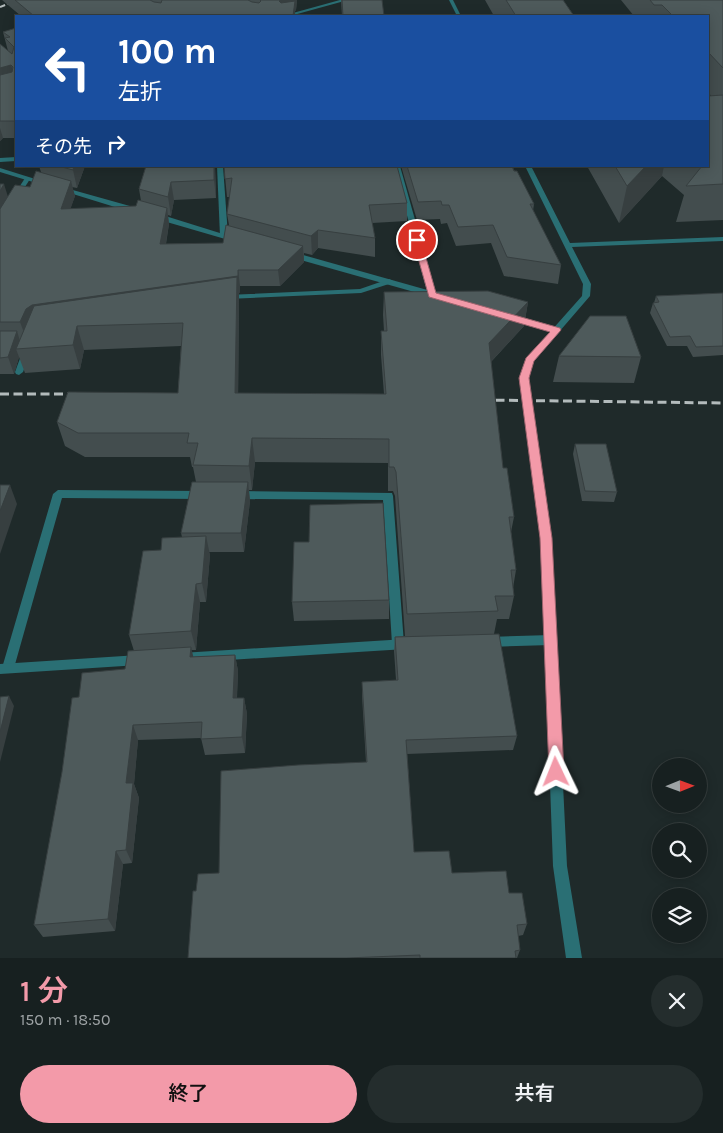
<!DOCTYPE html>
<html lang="ja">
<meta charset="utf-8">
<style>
:root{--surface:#172020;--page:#242d2d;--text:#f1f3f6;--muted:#9ea3a5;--line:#363e3e;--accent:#f39aa9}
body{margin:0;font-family:Karla,"Noto Sans JP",sans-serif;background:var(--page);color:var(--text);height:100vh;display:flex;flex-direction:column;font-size:19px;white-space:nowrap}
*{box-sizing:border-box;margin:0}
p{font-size:16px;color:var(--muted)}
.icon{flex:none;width:28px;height:28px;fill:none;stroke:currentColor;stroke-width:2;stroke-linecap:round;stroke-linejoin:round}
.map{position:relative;height:958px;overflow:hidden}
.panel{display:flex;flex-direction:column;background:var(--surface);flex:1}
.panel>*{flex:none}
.hud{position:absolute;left:15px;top:15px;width:694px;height:152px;border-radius:0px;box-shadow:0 2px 12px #0003,0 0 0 1px var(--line);background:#1a4fa0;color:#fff;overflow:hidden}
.needle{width:32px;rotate:89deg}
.tools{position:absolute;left:652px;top:758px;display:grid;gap:10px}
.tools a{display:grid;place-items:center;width:55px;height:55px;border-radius:50%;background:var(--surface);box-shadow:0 2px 12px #0003,0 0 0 1px var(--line);font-size:25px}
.pin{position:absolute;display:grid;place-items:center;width:42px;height:42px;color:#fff;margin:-21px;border:2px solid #fff;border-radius:50%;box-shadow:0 1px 5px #0007}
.me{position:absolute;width:55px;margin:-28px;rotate:358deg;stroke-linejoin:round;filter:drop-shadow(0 0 4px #0008)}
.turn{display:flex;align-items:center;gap:18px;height:105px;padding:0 20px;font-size:22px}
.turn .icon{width:65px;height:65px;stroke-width:2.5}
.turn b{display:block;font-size:35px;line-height:42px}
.then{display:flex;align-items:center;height:48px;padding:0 20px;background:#0003;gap:10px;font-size:19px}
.round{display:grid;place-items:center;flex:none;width:52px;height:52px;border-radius:26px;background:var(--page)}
.headline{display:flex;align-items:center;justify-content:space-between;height:85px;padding:0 20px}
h1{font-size:30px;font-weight:600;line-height:38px;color:var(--accent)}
.button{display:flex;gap:10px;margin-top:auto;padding:10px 20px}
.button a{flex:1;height:58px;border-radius:30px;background:var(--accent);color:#111;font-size:20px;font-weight:600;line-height:58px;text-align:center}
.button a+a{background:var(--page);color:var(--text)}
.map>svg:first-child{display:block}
</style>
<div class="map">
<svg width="723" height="958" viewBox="0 0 723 958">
<rect width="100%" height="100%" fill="#1f2a2a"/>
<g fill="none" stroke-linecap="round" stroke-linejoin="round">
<g fill="#2a6f74" fill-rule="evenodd">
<polygon points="16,157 16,161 0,162 0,158"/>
<polygon points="217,166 223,166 228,236 224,238 220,236"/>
<polygon points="394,166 400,166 436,295 435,297 429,297 428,295"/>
<polygon points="25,178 30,179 18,198 14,198 13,197"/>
<polygon points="389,279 393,281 392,283 361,293 227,299 223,297 227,295 360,289"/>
<polygon points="26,350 30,353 23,372 19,375 16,374 15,372 22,353"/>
<polygon points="58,490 203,491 208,495 203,499 62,498 14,668 12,672 8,673 4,672 2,668 53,494"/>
<polygon points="237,491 392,493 393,496 404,644 402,648 398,649 394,648 392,644 383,500 237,499 232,495"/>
</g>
<g fill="#2a6f74" fill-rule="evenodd">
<polygon points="340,0 348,0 290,16 282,16"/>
<polygon points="0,168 48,183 49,184 46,186 0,172"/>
<polygon points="62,187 137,208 138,210 131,212 60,190 59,189"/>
<polygon points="153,214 159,214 239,239 238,241 232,241 153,218"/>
<polygon points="290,253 296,253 438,293 439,295 438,297 432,297 290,257"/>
<polygon points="508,316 514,316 559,328 560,330 559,332 553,332 508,320"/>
<polygon points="551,635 555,637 557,640 555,643 551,645 488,647 484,646 482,642 484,638 488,637"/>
<polygon points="406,639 410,640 412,644 410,648 406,649 181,663 177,662 175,658 177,654 181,653"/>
<polygon points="139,655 143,656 145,660 143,664 139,665 0,674 0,664"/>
</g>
<g fill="#2a6f74" fill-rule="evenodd">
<polygon points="449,0 453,0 461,16 457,16"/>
<polygon points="525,166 531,166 570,243 723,237 723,241 572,247 591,284 590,296 534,361 528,378 551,539 567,866 582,958 566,958 553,866 541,539 520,378 527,358 582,296 583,284"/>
</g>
<polyline stroke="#b3bbbc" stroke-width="2" stroke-dasharray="5.5 2.5" stroke-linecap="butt" points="0,7 18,0"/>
<g stroke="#b3bbbc" stroke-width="3" stroke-dasharray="9 4.5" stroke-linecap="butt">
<polyline points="0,394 80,394"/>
<polyline points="482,400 723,403"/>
</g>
</g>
<g fill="#434d4e">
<polygon points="2,0 297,0 296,10 295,11 295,16 21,16"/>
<polygon points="341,0 342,0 384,16 342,16"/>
<polygon points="485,0 563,0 574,16 494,16"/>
<polygon points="621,0 723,0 723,220 676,222 684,195 662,176 619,223 587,166 708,166 711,96 708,91 708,16 634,16"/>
<polygon points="16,28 16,138 3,138 0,141 0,44 8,51 3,32"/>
<polygon points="39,166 85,166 77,188 72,187 75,196 70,209 136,206 141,201 139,189 146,166 215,166 216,198 174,200 171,216 168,215 169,224 166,244 223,243 229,225 227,214 230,197 227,197 224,166 407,203 407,221 372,223 375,238 375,257 318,248 312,255 304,253 304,262 280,286 240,286 240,292 239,293 239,300 238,393 384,394 381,355 381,331 384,331 383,315 384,292 528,302 524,326 491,362 503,468 514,517 511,532 516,570 513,588 514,596 509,619 497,619 494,634 517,736 513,750 407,754 414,852 452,873 509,893 527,924 523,935 518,936 520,950 517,958 188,958 196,891 219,873 366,762 362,696 362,682 396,680 394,651 395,637 405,636 395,496 393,491 388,491 388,463 255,462 252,490 249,490 250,501 244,552 209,552 210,555 206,602 200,602 196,650 191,650 193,657 235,655 238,671 237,698 244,698 247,714 245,753 205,755 201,738 138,740 134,784 139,798 132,863 123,864 115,931 43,937 34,925 79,697 125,669 134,651 129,635 161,550 182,537 181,533 196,482 193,467 192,467 190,457 85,457 65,446 57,422 178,393 181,346 84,350 80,369 25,373 19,357 14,374 0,374 0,184 8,197 30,187 41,172"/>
<polygon points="401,166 512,166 534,204 533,211 561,265 558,284 504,276 491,243 456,246 447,223 441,224 440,219 417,220"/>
<polygon points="723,293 723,355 693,357 687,346 667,346 650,313 653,303 654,303 656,296"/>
<polygon points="559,356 641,357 634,383 553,382"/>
<polygon points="575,444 617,492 614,502 582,501 573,454"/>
<polygon points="309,542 389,600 389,619 294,621 292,602"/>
</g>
<g fill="#373f40">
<polygon points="282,0 297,0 296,10 295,11 295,16 293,16 279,1"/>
<polygon points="11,65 16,81 0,85 0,68"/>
<polygon points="0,128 3,138 0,141"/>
<polygon points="74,166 85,166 77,188 73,170"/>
<polygon points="214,166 215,166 216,198 214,180"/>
<polygon points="646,166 664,166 662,176 619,223 627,186"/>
<polygon points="71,181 75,196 65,225 61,209"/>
<polygon points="171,182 174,200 171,216 168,197"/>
<polygon points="4,184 9,200 0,214 0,191"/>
<polygon points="167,208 169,224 163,260 160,244"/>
<polygon points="318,230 318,248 312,255 311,236"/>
<polygon points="303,246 304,262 280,286 278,270"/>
<polygon points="238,270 240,286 240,292 239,293 239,300 238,417 235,393 237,293 37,321 26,338 20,322 26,309 32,305"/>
<polygon points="528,302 524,326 486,367 489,343"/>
<polygon points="77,326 84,350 80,369 73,345"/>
<polygon points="17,331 22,348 16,349 19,357 14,374 8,357"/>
<polygon points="252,438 255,462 252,490 249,466"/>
<polygon points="248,482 250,501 244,552 241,533"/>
<polygon points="10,485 17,504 0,554 0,511"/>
<polygon points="206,536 210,555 206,602 202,583"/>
<polygon points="196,584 200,602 196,650 191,631"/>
<polygon points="191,647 195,664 190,657"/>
<polygon points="235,655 238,671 236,714 233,698"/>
<polygon points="9,696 14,706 0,762 0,732"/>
<polygon points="244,698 247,714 245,753 242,737"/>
<polygon points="133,725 138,740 134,784 139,798 132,863 126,850 126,783"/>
<polygon points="116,851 123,864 115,931 108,919"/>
</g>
<g fill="#4e5a5b" stroke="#373f40">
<polygon points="15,0 150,0 154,2 161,3 162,0 248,0 252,2 259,3 261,1 260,0 282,0 279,1 281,3 295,1 293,16 34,16"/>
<polygon points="342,0 382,0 384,16 343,16"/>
<polygon points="506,0 563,0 574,16 516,16"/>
<polygon points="650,0 723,0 723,68 708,52 708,16 673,16 662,5 654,5"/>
<polygon points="16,28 16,121 0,121 0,75 12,72 13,67 11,65 0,68 0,44 12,54 14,47 5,38 10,37 3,32"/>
<polygon points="723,95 723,184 686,186 702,166 708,166 708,96"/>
<polygon points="58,166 74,166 73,170"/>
<polygon points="146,166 214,166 214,180 171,182 168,197 139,189"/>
<polygon points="224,166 397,166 407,203 369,205 375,238 318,230 311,236 227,214 232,178 225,179"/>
<polygon points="407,166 512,166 514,171 517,171 534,204 530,204 561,265 507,257 493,225 458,227 449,205 442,205 441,201 418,202"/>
<polygon points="615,166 646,166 627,186"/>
<polygon points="36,171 71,181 61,209 136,206 138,200 167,208 160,244 223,243 226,225 303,246 278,270 238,270 238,276 32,305 26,309 20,322 0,322 0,209 15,185 30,187"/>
<polygon points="0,184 4,184 0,191"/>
<polygon points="237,277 235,393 386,394 381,331 387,331 384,292 488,291 528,302 489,343 503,468 507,468 514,517 509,517 516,570 511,570 514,596 495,596 498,611 407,614 396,472 394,467 389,467 389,439 252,438 249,466 193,465 198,443 187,443 189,433 78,433 57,422 68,392 178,393 183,323 77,326 73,345 16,349 34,306"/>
<polygon points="723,293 723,346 696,347 690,336 670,337 653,303 659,302 656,296"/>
<polygon points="590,316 626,316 641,357 559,356"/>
<polygon points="0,331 17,331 8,357 0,358"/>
<polygon points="575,444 606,444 617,492 585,491"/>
<polygon points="192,482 248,482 241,533 181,533"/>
<polygon points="0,485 10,485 0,511"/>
<polygon points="383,503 389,600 292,602 294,542 309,542 310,505"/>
<polygon points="206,536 202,583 196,584 191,631 129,635 143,551 161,550 162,538"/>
<polygon points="499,634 517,736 406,740 414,852 449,851 452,873 506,871 509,893 522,893 527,924 517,925 520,950 515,951 516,958 420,958 420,955 347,958 188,958 193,891 196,891 198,874 219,873 221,771 298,765 367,762 362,682 398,680 395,637"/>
<polygon points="191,647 190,657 235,655 233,698 244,698 242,737 201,739 202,722 133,725 126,783 133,783 126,850 116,851 108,919 34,925 62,772 72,698 79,697 82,673 125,669 128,651"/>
<polygon points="9,696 0,732 0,697"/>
</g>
<polygon fill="#f39aa9" stroke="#9e646e" points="417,237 421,240 436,293 560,328 561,330 534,361 529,378 552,538 564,772 562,777 556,779 551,777 549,772 540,538 519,378 526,358 550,332 429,297 413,240"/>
</svg>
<div class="tools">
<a><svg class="needle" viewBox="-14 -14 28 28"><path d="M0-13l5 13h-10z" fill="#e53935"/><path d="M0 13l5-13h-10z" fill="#9ea3a5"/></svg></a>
<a><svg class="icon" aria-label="search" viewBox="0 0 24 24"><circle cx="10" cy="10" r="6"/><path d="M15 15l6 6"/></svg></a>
<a><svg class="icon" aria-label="layers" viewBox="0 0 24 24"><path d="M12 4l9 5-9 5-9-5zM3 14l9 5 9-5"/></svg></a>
</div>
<div class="pin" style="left:417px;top:240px;background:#d93025"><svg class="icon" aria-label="arrive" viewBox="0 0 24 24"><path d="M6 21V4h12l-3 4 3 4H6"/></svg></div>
<svg class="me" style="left:556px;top:772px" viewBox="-20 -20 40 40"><path d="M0-17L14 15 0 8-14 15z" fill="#f39aa9" stroke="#fff" stroke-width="4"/></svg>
<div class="hud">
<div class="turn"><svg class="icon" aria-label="left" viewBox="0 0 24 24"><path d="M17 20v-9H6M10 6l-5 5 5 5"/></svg><div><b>100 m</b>左折</div></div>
<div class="then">その先<svg class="icon" aria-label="right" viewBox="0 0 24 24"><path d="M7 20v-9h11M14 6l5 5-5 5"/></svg></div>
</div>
</div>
<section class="panel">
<div class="headline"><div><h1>1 分</h1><p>150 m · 18:50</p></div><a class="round"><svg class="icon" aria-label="close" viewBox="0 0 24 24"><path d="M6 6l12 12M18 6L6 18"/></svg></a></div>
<div class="button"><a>終了</a><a>共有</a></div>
</section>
